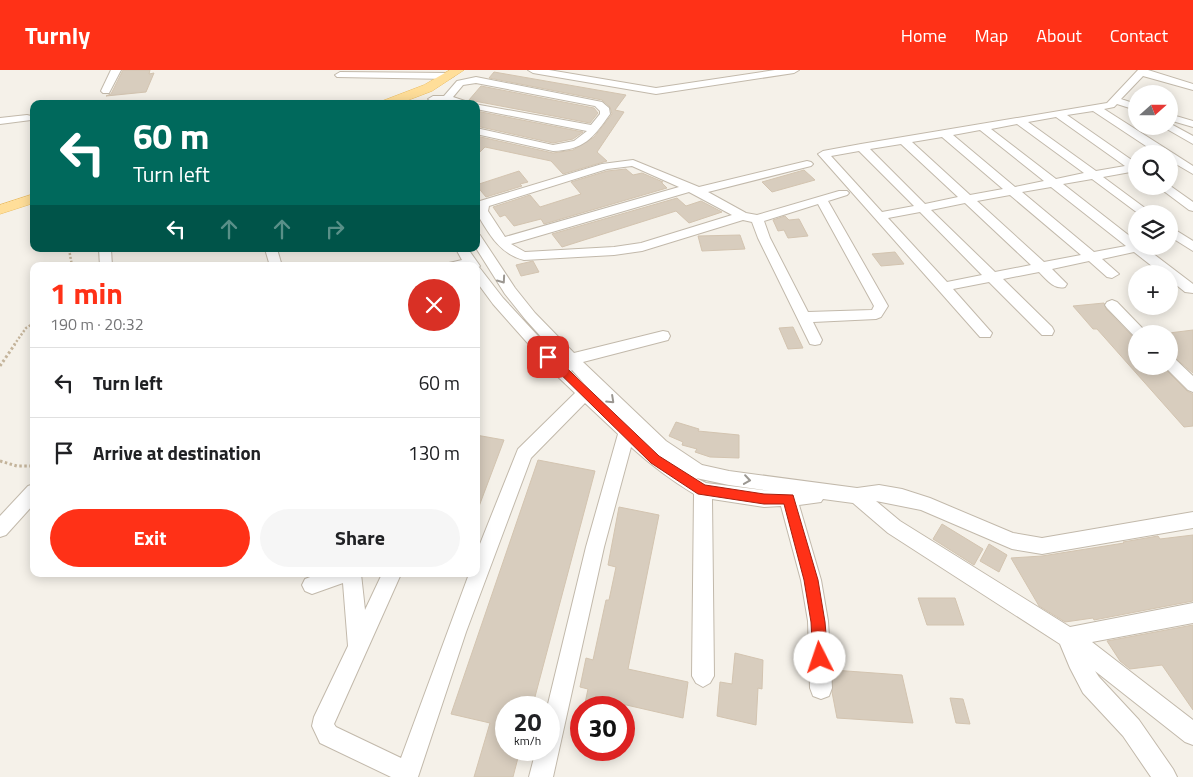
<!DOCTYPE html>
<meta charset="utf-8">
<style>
:root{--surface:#fff;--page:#f6f6f6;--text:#202124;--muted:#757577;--line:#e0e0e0;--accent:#ff3117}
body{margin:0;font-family:"Titillium Web",sans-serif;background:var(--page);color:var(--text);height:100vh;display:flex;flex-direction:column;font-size:19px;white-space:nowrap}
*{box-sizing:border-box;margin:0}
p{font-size:16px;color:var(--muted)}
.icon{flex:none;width:28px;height:28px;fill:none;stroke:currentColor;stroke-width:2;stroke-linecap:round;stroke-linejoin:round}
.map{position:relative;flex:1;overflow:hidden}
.sheet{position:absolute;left:30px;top:192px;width:450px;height:315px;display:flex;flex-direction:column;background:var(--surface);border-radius:10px;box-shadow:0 2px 12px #0003}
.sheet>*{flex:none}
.top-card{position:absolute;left:30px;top:30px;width:450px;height:152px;border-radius:10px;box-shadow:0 2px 12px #0003;background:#00695c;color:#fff;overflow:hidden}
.needle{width:32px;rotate:69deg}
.buttons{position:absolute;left:1128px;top:15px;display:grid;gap:10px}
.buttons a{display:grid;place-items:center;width:50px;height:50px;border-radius:50%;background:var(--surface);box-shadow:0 2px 12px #0003;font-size:25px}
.speed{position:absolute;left:495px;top:626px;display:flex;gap:10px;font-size:25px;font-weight:700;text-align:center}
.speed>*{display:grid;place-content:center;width:65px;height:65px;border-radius:50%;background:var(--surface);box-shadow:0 2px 12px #0003;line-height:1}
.speed small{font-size:12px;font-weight:400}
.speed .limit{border:8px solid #d22;background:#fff;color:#111}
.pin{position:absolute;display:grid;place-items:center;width:42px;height:42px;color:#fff;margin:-21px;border-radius:10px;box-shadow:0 2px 8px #0006}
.me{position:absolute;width:55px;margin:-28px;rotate:356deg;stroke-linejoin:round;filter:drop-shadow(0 0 4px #0008)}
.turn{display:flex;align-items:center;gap:18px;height:105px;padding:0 20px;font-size:22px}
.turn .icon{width:65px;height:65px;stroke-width:2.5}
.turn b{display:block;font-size:35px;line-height:42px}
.lanes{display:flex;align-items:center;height:48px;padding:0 20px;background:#0003;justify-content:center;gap:25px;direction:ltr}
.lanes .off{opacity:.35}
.round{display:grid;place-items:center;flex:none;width:52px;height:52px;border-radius:26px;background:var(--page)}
.headline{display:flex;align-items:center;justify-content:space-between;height:85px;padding:0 20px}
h1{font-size:30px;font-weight:700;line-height:38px;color:var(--accent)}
.button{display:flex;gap:10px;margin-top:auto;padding:10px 20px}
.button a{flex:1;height:58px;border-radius:30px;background:var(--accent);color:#fff;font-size:20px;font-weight:700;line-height:58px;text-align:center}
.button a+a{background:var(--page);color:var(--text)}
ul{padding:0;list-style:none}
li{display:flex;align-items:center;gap:15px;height:70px;padding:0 20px;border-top:1px solid var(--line)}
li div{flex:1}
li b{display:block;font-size:19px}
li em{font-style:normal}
header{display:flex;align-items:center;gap:30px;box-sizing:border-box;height:70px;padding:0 25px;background:var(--accent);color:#fff}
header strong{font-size:24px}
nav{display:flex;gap:28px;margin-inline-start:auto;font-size:18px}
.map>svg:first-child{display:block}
</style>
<header>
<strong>Turnly</strong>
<nav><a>Home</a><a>Map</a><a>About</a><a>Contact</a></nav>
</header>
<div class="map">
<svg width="1193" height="707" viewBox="0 0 1193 707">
<rect width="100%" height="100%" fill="#f5f1e9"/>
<g fill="#d8cdbe" stroke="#d3c4b0">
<polygon points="123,0 150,0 149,4 154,3 146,22 106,26 111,24"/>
<polygon points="494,2 626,25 615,40 624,42 597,82 607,91 563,104 551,91 485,77 476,86 476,66 553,83 573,80 594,67 612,44 610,37 602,30 489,8"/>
<polygon points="481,16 594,38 598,43 590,53 469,30"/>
<polygon points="476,41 583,62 573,69 553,73 476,56"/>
<polygon points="626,99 633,105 642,103 663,112 661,112 667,118 544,154 541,149 514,156 505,145 500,147 493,137 530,125 540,137 581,124 571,112 607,101"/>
<polygon points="804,100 815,110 772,122 762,112"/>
<polygon points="519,101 528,112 520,114 522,116 486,127 476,115"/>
<polygon points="677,128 686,136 701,131 722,142 689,153 676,141 562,177 552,164"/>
<polygon points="785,146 789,150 799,149 808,166 788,168 784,160 778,161 773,150"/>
<polygon points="740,165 745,179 702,181 698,166"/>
<polygon points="895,182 904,194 881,196 872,184"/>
<polygon points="533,191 539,202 521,206 516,195"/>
<polygon points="1104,233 1106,239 1136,270 1136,296 1162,296 1187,321 1193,324 1193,356 1184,357 1097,259 1093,259 1073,236"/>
<polygon points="793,257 803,278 788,279 779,258"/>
<polygon points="1193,260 1193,303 1169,283 1169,263"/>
<polygon points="676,352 699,359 698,361 739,365 739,388 710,387 695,382 697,379 682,375 683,372 669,366"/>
<polygon points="476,365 504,370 478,439 476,439"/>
<polygon points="538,390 595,401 532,638 506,638 506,680 520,680 513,707 474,707 490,653 451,644"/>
<polygon points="619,437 659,445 628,599 688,612 683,648 622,634 622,638 584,638 588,619 580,617 586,588 593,590 606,530 609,530 616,497 608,495"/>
<polygon points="942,454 983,479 974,495 933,469"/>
<polygon points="1193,465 1193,531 1094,550 1093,548 1065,552 1039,536 1011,488 1042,486 1124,473 1123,472 1158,466 1160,469"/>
<polygon points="989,474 1007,485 999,502 980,491"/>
<polygon points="918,528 955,528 964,555 927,555"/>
<polygon points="1193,555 1193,640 1162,595 1130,599 1120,591 1107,571"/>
<polygon points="735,583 763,590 762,619 758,618 756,655 717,646 720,612 732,614"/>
<polygon points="833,600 902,605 913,653 837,648 832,622"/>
<polygon points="950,628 963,629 970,654 956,653"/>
</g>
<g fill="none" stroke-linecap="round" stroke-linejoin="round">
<defs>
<g id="minor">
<polygon points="111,0 121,0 109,23 103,23 101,21"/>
<polygon points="528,0 549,0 656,18 775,0 799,0 794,3 656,24 533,3"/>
<path d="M 1138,0 L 1148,0 L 1193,14 L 1193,20 L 1143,6 L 1121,29 L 1136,34 L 1136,40 L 1117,34 L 1114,37 L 1104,39 L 1193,96 L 1193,104 L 1169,90 L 1169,84 L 1158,84 L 1093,41 L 1067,45 L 1136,93 L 1136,101 L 1103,107 L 1153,144 L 1139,144 L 1092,109 L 1063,114 L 1136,171 L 1136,176 L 1149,176 L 1147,179 L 1193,214 L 1193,223 L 1185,222 L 1169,209 L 1169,204 L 1162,204 L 1134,182 L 1102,189 L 1119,204 L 1112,208 L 1107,207 L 1089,191 L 1052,199 L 1067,214 L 1065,217 C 1054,220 1046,209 1039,202 L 1003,209 L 1052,257 L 1054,261 L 1052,265 L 1042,265 L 989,212 L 953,219 L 992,263 L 990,267 L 980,267 L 818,84 L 823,81 L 861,74 L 1107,33 ZM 1056,47 L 1125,96 L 1096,101 L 1028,52 ZM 1017,54 L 1084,103 L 1056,109 L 991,59 ZM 980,60 L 1044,111 L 1015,117 L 953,65 ZM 942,67 L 1003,119 L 970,125 L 912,72 ZM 901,74 L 958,127 L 925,134 L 870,79 ZM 859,81 L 914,136 L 882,142 L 831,86 ZM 1051,117 L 1126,176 L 1094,182 L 1022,122 ZM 1010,125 L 1081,185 L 1044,192 L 977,131 ZM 965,133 L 1031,195 L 995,202 L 931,140 ZM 920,142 L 982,205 L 947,212 L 888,148 Z"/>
<polygon points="340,2 449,3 454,6 449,9 337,7 335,5"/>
<path d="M 476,7 L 602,32 L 609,38 L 610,44 C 593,68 584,80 553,81 L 476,64 L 476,58 L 553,75 L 574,71 L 587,61 L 476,39 L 476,34 L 433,32 L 428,29 L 433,26 L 444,26 L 457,11 ZM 476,13 L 595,36 L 600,41 L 600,44 L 591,55 L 474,34 L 453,27 L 463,15 Z"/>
<polygon points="1169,44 1193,51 1193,57 1169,50"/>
<polygon points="27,45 31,46 32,48 31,50 0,54 0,48"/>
<polygon points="1169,53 1193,66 1193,74 1165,58 1164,56 1169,56"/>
<path d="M 633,90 L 699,117 L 807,91 L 811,92 L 813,94 L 811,96 L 708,122 L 746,143 L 757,145 L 839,121 L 847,121 L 849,123 L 847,125 L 828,131 L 888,236 L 881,247 L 876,249 L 813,252 L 822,270 L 820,274 L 815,275 L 810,274 L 758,168 L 752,152 L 743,150 L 642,181 L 614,185 L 524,190 C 499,184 488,162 476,142 L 480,131 L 602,94 ZM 632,96 L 679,117 L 505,167 L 488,141 L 489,136 L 607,99 ZM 689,122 L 732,145 L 641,173 L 614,177 L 525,182 L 511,174 ZM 818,134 L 874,236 L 872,240 L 808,242 L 770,168 L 764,151 Z"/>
<polygon points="1169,115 1193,132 1193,141 1189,140 1157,116 1169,116"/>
<polygon points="1169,156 1193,171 1193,181 1169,166"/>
<path d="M 476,164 L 480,165 L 515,218 L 535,243 L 574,283 L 663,261 L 668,262 L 670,266 L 668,270 L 583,292 L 666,371 L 702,395 L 729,401 L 857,418 L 879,415 L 902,419 L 930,428 L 1013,463 L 1042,468 L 1193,442 L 1193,458 L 1042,484 L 1012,479 L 921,440 L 876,431 L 900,451 L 1070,557 L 1193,533 L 1193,553 L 1092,572 L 1193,650 L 1193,675 L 1185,672 L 1095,601 L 1099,607 L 1139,650 L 1173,699 L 1177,707 L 1151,707 L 1123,666 L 1083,623 L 1070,598 L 1060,574 L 888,463 L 853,433 L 823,429 L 821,432 L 799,435 L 821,510 L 828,551 L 832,618 L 829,626 L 821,629 L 813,626 L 810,618 L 808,551 L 801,510 L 781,436 L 764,437 L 712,429 L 714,606 L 710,613 L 703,617 L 696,613 L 692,606 L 694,424 C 671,410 651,395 631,377 L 604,477 L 553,707 L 529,707 L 536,680 L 549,680 L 549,638 L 547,638 L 586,477 L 618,364 L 585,333 L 531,388 L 466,562 L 418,707 L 391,707 L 320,673 L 312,656 L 314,647 L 348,576 L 343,513 L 312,524 L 305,521 L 302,515 L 305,509 L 318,504 L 361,504 L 365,540 L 382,504 L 401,504 L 334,654 L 336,657 L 401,688 L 469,504 L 476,504 L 476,484 L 518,379 L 575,323 L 556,305 L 493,234 L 476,211 L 476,196 L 447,196 L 449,193 L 462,190 L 456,179 L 468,179 L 480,196 L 479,197 L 503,228 L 562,292 L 563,291 L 525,249 L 505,224 L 476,178 ZM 572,300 L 584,313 L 571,301 ZM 696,408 L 729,415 L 770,421 L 706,413 Z"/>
<polygon points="99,179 111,179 112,196 100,196"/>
<polygon points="265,179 277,179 282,196 270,196"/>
<polygon points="1112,230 1117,232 1148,264 1136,264 1136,268 1107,238 1105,235 1107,232"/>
<polygon points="1169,287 1174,288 1193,306 1193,322 1188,320 1164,296 1169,296"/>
<polygon points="34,414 34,434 6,465 0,467 0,446 28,416"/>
</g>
<g id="major">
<polygon points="450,0 464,0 432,21 398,34 380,34 382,31 424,15"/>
<polygon points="34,124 34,133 0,144 0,135"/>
</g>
</defs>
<use href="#minor" stroke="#c2b9ab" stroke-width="2"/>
<use href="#major" stroke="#ebbd62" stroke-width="1"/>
<g stroke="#c4b49b" stroke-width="2.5" stroke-dasharray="2 2" stroke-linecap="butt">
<polyline points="69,179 72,196"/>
<polyline points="14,275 26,258 34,253"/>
</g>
<g stroke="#c4b49b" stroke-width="3" stroke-dasharray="2.5 2.5" stroke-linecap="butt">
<polyline points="0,296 15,274"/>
<polyline points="0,391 17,396 34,396"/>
</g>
<use href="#minor" fill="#fff" fill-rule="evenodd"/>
<use href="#major" fill="#ffde99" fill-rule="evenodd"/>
</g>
<defs><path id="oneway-chevron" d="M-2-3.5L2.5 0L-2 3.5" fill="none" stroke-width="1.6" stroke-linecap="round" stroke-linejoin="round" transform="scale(1.25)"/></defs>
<g stroke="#9b9791">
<use href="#oneway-chevron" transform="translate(502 210) rotate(55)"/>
<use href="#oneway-chevron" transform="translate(611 330) rotate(43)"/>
<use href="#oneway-chevron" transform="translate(747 410) rotate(8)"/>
</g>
<polygon fill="#ff3117" stroke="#a6200f" points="548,283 552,284 659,386 705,415 764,424 793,425 818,510 825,552 828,588 826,593 820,595 815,593 813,588 811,552 804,510 784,434 764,434 698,424 651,393 545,289 543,287 545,284"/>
</svg>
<div class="buttons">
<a><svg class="needle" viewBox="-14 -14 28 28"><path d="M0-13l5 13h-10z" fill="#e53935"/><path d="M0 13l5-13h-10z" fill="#757577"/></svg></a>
<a><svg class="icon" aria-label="search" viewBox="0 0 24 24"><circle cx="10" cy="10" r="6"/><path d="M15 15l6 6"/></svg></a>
<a><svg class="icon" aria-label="layers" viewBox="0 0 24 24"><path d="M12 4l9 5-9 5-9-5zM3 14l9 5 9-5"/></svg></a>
<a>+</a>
<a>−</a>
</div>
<div class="speed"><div>20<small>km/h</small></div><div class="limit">30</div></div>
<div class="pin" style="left:548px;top:287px;background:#d93025"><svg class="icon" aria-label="arrive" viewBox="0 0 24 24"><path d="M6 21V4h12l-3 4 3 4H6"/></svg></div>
<svg class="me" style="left:820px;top:588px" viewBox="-20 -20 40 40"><circle r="19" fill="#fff"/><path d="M0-13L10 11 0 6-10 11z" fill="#ff3117"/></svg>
<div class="top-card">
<div class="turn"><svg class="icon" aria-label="left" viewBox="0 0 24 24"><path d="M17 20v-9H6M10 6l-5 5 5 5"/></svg><div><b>60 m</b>Turn left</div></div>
<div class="lanes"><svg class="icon" aria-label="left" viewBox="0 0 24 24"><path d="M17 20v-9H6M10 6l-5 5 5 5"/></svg><svg class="icon off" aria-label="ahead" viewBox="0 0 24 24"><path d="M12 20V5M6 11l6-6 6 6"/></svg><svg class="icon off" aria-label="ahead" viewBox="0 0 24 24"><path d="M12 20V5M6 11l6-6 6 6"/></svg><svg class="icon off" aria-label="right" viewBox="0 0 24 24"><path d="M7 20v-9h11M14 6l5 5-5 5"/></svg></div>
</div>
<section class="sheet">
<div class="headline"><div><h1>1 min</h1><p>190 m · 20:32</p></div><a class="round" style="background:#d93025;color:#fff"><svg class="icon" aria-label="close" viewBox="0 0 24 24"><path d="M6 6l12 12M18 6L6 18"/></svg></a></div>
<ul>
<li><svg class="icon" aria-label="left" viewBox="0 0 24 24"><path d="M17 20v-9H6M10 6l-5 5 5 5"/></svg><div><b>Turn left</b></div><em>60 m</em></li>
<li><svg class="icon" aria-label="arrive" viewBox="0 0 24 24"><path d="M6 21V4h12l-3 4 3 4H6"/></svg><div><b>Arrive at destination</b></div><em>130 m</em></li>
</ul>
<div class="button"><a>Exit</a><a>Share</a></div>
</section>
</div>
